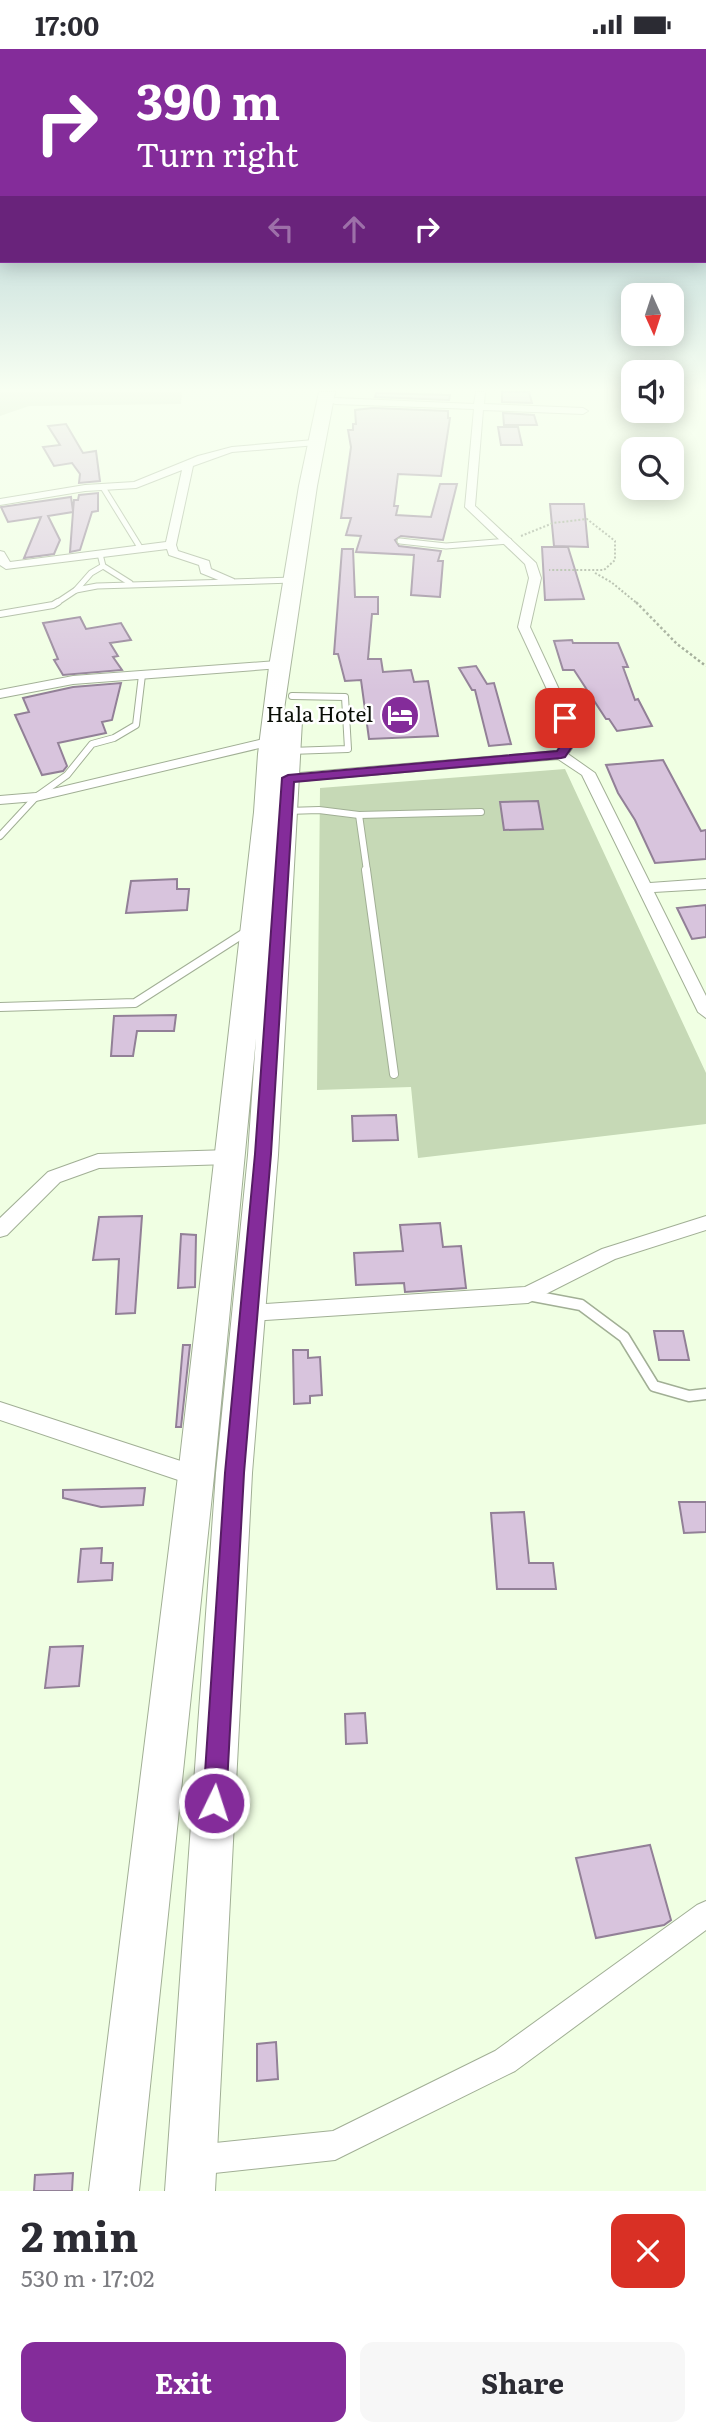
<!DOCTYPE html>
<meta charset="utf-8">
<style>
:root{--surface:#fff;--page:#f7f7f7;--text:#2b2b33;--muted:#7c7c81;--accent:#842c9a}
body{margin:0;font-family:Literata,serif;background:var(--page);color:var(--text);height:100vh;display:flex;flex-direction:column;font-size:26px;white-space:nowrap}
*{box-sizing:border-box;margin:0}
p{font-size:23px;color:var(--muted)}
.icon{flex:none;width:38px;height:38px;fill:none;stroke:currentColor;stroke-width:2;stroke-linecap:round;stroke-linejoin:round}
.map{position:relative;height:2142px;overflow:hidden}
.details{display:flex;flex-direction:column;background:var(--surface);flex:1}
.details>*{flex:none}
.hud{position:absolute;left:0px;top:0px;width:707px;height:214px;box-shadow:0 4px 18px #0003;background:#842c9a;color:#fff;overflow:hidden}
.needle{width:46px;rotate:177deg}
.buttons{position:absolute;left:621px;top:234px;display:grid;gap:14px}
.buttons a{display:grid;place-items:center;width:63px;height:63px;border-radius:14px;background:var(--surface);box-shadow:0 4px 18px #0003;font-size:35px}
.pin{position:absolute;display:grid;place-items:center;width:60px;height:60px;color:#fff;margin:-30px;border-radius:14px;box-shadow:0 4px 10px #0006}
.me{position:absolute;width:77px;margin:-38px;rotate:4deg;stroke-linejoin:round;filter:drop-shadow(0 0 5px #0008)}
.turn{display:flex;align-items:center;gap:24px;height:147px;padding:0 21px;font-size:32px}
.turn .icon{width:91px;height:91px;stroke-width:2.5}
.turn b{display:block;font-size:49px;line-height:60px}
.lanes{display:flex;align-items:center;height:66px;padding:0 21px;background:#0003;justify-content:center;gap:35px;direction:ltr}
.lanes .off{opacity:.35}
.round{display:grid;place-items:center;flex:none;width:74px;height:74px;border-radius:14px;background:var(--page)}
.overview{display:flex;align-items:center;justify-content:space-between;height:119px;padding:0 21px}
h1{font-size:42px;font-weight:700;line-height:52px}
.cta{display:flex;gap:14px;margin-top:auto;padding:14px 21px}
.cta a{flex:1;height:80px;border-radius:14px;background:var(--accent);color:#fff;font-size:28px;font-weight:700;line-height:80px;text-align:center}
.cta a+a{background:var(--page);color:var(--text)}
.status{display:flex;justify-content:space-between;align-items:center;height:49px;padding:0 35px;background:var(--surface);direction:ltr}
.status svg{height:19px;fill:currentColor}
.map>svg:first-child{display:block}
</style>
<div class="status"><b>17:00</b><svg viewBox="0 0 49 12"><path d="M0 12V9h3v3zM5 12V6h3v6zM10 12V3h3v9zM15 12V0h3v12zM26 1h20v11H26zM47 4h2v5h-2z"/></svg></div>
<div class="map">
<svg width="706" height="2142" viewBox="0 0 706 2142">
<rect width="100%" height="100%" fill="#f0ffe3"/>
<g fill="#c6d9b6">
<polygon points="0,343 182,343 181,355 29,357 0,367"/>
<polygon points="565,720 706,1024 706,1075 418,1109 411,1038 317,1041 320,739"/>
</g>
<g fill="#d8c4dd" stroke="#928097" stroke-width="2">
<polygon points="502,343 529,343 532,354 502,353"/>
<polygon points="376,344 450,346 449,351 375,348"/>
<polygon points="373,359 448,362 448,369 450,369 441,427 398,425 394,457 398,457 396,466 431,468 440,435 457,435 443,491 401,487 395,491 399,497 441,502 438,512 443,512 440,548 411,546 414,506 356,503 361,487 346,486 351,469 341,469 351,398 348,381 353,381 353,375 356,375 355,361"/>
<polygon points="503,364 534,366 537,376 504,376"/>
<polygon points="66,375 83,404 96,402 100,432 79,434 80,425 72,414 54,417 43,398 60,396 48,377"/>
<polygon points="498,378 518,378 522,396 501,396"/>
<polygon points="98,444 98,462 92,463 80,501 70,503 73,463 48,467 60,491 54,505 24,509 41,468 8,473 1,458 71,448 73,462 74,451 78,451 79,446"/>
<polygon points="550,455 584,455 588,498 554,497"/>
<polygon points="542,498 568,498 584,550 545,551"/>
<polygon points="342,500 353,500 355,548 378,548 378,565 372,565 368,610 381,610 383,623 411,621 414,633 428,632 438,687 369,690 361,631 345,632 338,605 334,605"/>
<polygon points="80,568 86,580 121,574 131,591 110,594 118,607 113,608 122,621 63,626 54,611 58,610 43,574"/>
<polygon points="572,591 573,594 618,594 628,618 623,618 635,651 638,650 652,677 617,682 609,670 606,670 574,621 563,621 554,592"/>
<polygon points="476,617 487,635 494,634 511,695 489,697 475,641 472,641 459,619"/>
<polygon points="121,634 112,671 102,673 106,684 58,694 67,717 63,722 42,726 15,666 29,663 23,649 73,638"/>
<polygon points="663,711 701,782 706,781 706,810 655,814 635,771 618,744 606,716"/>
<polygon points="538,752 543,780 504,781 500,753"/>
<polygon points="177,830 177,840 189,840 187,861 126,864 131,832"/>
<polygon points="706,856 706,888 692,890 677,859"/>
<polygon points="176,966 174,982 137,982 133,1007 111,1007 114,967"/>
<polygon points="396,1066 398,1091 353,1092 352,1067"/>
<polygon points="142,1167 135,1264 116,1265 119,1210 93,1211 99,1168"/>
<polygon points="440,1174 443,1198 461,1197 466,1239 405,1243 404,1234 356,1236 354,1204 403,1202 400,1176"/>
<polygon points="181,1185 196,1186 195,1238 178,1239"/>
<polygon points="654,1282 683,1282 689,1311 659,1311"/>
<polygon points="183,1296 190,1296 181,1378 176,1378"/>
<polygon points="293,1301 308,1301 308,1309 320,1308 322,1346 310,1347 310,1354 294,1355"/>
<polygon points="145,1439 143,1456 101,1458 63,1449 63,1441"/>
<polygon points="679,1453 706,1453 706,1483 684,1484"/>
<polygon points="524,1463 529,1514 553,1514 556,1540 497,1540 491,1464"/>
<polygon points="102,1499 101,1514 113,1514 112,1531 78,1533 81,1500"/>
<polygon points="83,1597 79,1637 45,1639 50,1598"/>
<polygon points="365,1664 367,1694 346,1695 345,1665"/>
<polygon points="650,1796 671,1871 664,1876 596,1889 576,1809"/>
<polygon points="276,1993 278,2030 257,2032 257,1995"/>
<polygon points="73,2124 72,2142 34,2142 35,2126"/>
</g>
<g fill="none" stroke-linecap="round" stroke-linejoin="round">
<defs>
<g id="service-far3">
<polyline points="104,440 141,500"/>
<polyline points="400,492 446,497 509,492"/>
<polyline points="100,505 103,517 130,534"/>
<polyline points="76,541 91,524 103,517"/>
<polyline points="55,555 76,541 97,537 293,531"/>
</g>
<g id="service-far2">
<polyline points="0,565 53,556 58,553"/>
<polyline points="290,702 348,700 345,648 292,647"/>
<polyline points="287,762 319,761 359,766 481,763"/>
<polyline points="359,766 367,822"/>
<polyline points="0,787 36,748 67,726 92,695 114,689 136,676 142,626"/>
</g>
<g id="service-far1">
<polyline points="366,821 394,1025"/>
<polyline points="0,958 135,954 249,881"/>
</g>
<polyline id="service" points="528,1246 581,1256 624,1288 654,1337 689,1347 706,1345"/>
<g id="minor">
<polygon points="476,343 485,343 484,355 583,359 588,362 583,365 483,361 475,457 536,514 541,529 530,578 563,649 579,689 568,705 595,724 650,834 706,830 706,840 654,843 706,947 706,969 698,963 582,726 558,710 288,733 281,729 288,725 557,702 565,689 551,649 518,578 529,529 525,515 465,458 474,360 335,355 330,352 335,349 474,355"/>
<polygon points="314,391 317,392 317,396 232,403 193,417 176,496 178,502 209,512 211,520 234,530 234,534 226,534 201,524 199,516 169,506 167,500 6,520 0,516 0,502 4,503 10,513 166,493 182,421 136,439 85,442 0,456 0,450 85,436 134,433 198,407 232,398"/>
<polygon points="277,612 281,613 281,619 73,635 0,649 0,641 73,627"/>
<polygon points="280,686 285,687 285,693 36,752 0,755 0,747 36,744"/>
<polygon points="230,1101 236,1103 239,1108 236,1113 230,1115 99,1119 60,1133 7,1186 0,1188 0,1169 48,1123 98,1105"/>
<polygon points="706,1167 706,1181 615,1210 528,1254 249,1272 242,1270 239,1264 242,1258 249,1256 525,1238 602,1200"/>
<polygon points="0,1353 196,1417 204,1420 207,1427 204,1434 196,1437 0,1371"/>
<polygon points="706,1852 706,1881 515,2022 345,2106 335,2111 196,2126 186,2121 181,2111 186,2101 196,2096 333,2082 495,2002 697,1856"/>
</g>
<polygon id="primary" points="319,343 335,343 317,437 283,667 299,667 302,672 278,1106 252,1424 215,2142 165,2142 216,1424 248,1106 256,989 214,1427 139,2142 89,2142 178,1427 254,763 258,705 269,618 299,437"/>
</defs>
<use href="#service-far3" stroke="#a1af95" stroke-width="7"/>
<use href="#service-far2" stroke="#a1af95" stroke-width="8"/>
<use href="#service-far1" stroke="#a1af95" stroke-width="10"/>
<use href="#service" stroke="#a1af95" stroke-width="13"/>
<use href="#minor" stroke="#a1af95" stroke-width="2"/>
<use href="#primary" stroke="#a1af95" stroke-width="2"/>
<g stroke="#99a490" stroke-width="2" stroke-dasharray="2 2" stroke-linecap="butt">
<polyline points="521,487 553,474 587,470 615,492 615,511 604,521 549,521"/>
<polyline points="595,524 611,533 638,555"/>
</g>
<polyline stroke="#99a490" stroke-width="2.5" stroke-dasharray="2.5 2.5" stroke-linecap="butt" points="636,553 677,595 706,617"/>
<use href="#service-far3" stroke="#fff" stroke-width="5"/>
<use href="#service-far2" stroke="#fff" stroke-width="6"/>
<use href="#service-far1" stroke="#fff" stroke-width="8"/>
<use href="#service" stroke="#fff" stroke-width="10"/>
<use href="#minor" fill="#fff" fill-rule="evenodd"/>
<use href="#primary" fill="#fff" fill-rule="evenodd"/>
</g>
<linearGradient id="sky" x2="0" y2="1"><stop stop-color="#8cb8c2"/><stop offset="0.53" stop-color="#f8fff2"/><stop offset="1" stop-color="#f8fff2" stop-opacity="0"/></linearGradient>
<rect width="706" height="643" fill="url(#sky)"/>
<polygon fill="#842c9a" stroke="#561d64" stroke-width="2" points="560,667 569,667 578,689 565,708 561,709 294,733 271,1105 244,1424 226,1754 222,1762 214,1766 206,1762 203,1754 225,1424 255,1105 282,729 288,726 557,702 566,689 559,669"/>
<defs>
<symbol id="hotel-disc" viewBox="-11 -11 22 22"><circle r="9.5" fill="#842c9a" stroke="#fff"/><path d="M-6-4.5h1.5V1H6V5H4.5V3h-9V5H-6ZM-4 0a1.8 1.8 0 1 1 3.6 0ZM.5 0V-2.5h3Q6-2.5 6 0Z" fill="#fff"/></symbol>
</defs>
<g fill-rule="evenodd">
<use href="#hotel-disc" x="378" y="644" width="44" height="44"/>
</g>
<g text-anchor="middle" stroke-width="5" stroke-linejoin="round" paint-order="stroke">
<g font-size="21" fill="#0a0e06" stroke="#fff" text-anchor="end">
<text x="373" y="673">Hala Hotel</text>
</g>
</g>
</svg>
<div class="buttons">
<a><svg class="needle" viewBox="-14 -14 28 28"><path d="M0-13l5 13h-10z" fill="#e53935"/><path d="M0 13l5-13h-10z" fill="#7c7c81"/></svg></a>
<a><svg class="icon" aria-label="sound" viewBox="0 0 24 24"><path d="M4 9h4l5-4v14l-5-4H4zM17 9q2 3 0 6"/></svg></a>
<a><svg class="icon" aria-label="search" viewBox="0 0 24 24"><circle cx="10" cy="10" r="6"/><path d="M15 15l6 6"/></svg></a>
</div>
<div class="pin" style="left:565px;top:669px;background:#d93025"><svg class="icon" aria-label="arrive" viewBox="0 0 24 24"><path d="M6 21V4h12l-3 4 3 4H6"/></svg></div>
<svg class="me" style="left:214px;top:1754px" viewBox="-20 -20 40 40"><circle r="17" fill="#842c9a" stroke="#fff" stroke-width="3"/><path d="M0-11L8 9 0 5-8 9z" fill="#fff"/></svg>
<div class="hud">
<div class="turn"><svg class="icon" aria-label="right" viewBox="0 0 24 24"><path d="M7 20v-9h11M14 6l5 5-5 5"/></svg><div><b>390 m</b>Turn right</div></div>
<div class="lanes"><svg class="icon off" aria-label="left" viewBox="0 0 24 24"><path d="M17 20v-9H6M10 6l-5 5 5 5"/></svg><svg class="icon off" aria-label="ahead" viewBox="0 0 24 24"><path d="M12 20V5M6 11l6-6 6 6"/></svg><svg class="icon" aria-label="right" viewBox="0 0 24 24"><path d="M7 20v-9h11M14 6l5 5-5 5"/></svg></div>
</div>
</div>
<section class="details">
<div class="overview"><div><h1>2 min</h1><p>530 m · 17:02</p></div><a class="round" style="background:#d93025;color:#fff"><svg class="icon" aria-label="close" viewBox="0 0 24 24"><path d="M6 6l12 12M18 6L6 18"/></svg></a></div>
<div class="cta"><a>Exit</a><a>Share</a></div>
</section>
